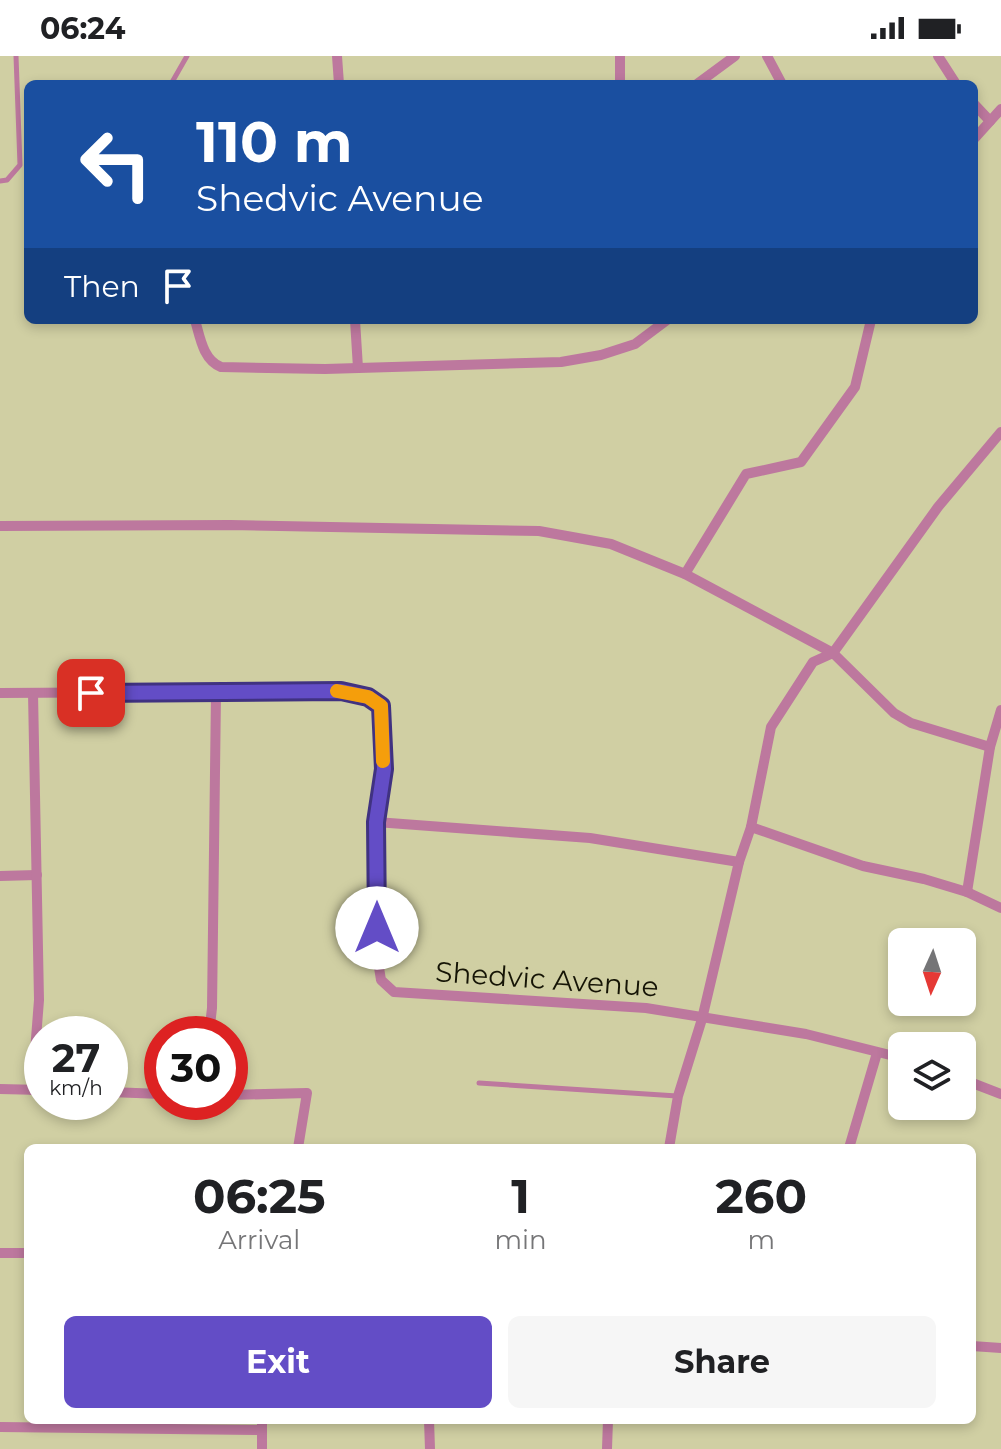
<!DOCTYPE html>
<style>
:root{--surface:#fff;--page:#f6f6f6;--text:#202124;--muted:#757577;--accent:#634dc6}
body{margin:0;font-family:Montserrat,sans-serif;background:var(--page);color:var(--text);height:100vh;display:flex;flex-direction:column;font-size:30px;white-space:nowrap}
*{box-sizing:border-box;margin:0}
p{font-size:26px;color:var(--muted)}
.icon{flex:none;width:44px;height:44px;fill:none;stroke:currentColor;stroke-width:2;stroke-linecap:round;stroke-linejoin:round}
.map{position:relative;flex:1;overflow:hidden}
.side{position:absolute;left:24px;top:1088px;width:952px;height:280px;display:flex;flex-direction:column;background:var(--surface);border-radius:12px;box-shadow:0 4px 12px #0003}
.side>*{flex:none}
.guide{position:absolute;left:24px;top:24px;width:954px;height:244px;border-radius:12px;box-shadow:0 4px 12px #0003;background:#1a4fa0;color:#fff;overflow:hidden}
.needle{width:52px;rotate:183deg}
.buttons{position:absolute;left:888px;top:872px;display:grid;gap:16px}
.buttons a{display:grid;place-items:center;width:88px;height:88px;border-radius:12px;background:var(--surface);box-shadow:0 4px 12px #0003;font-size:40px}
.speed{position:absolute;left:24px;top:960px;display:flex;gap:16px;font-size:40px;font-weight:700;text-align:center}
.speed>*{display:grid;place-content:center;width:104px;height:104px;border-radius:50%;background:var(--surface);box-shadow:0 4px 12px #0003;line-height:1}
.speed small{font-size:20px;font-weight:400}
.speed .limit{border:12px solid #d22;background:#fff;color:#111}
.pin{position:absolute;display:grid;place-items:center;width:68px;height:68px;color:#fff;margin:-34px;border-radius:16px;box-shadow:0 4px 12px #0006}
.me{position:absolute;width:88px;margin:-44px;rotate:0deg;stroke-linejoin:round;filter:drop-shadow(0 0 6px #0008)}
.turn{display:flex;align-items:center;gap:28px;height:168px;padding:0 40px;font-size:36px}
.turn .icon{width:104px;height:104px;stroke-width:2.5}
.turn b{display:block;font-size:56px;line-height:68px}
.then{display:flex;align-items:center;height:76px;padding:0 40px;background:#0003;gap:16px;font-size:30px}
.eta{display:flex;justify-content:space-evenly;align-items:center;height:136px;text-align:center}
.eta b{font-size:48px;font-weight:700;line-height:56px}
.action{display:flex;gap:16px;margin-top:auto;padding:16px 40px}
.action a{flex:1;height:92px;border-radius:12px;background:var(--accent);color:#fff;font-size:32px;font-weight:700;line-height:92px;text-align:center}
.action a+a{background:var(--page);color:var(--text)}
.status{display:flex;justify-content:space-between;align-items:center;height:56px;padding:0 40px;background:var(--surface);direction:ltr}
.status svg{height:22px;fill:currentColor}
.map>svg:first-child{display:block}
</style>
<div class="status"><b>06:24</b><svg viewBox="0 0 49 12"><path d="M0 12V9h3v3zM5 12V6h3v6zM10 12V3h3v9zM15 12V0h3v12zM26 1h20v11H26zM47 4h2v5h-2z"/></svg></div>
<div class="map">
<svg width="1001" height="1393" viewBox="0 0 1001 1393">
<rect width="100%" height="100%" fill="#d0cfa3"/>
<g fill="none" stroke-linecap="round" stroke-linejoin="round">
<g stroke="#bd789e" stroke-width="5">
<polyline points="171,28 187,0"/>
<polyline points="0,125 7,124 20,109 16,0"/>
<polyline points="479,1027 677,1040"/>
</g>
<g stroke="#bd789e" stroke-width="10">
<polyline points="337,0 339,28"/>
<polyline points="620,0 620,28"/>
<polyline points="767,0 782,28"/>
<polyline points="938,0 956,28"/>
<polyline points="697,28 735,0"/>
<polyline points="974,48 990,65"/>
<polyline points="974,83 1001,53"/>
<path d="M 195,264 C 200,281 203,304 221,311 L 325,313 L 561,306 L 601,299 L 635,288 L 667,264"/>
<polyline points="355,264 358,312"/>
<polyline points="0,470 230,469 539,475 611,488 685,518 833,597 894,657 911,667 990,691"/>
<polyline points="685,518 746,418 801,406 855,331 871,264"/>
<polyline points="0,637 341,635 368,641 381,650 384,713 376,766 377,899 381,924 394,936 646,952 806,978 902,1002"/>
<polyline points="376,766 590,782 739,806"/>
<polyline points="751,771 863,810 924,823 967,836 1001,852"/>
<polyline points="0,820 37,819"/>
<polyline points="967,836 990,691 1001,654"/>
<polyline points="209,978 212,952 216,637"/>
<polyline points="962,1023 1001,1038"/>
<polyline points="0,1033 42,1034"/>
<polyline points="32,1034 39,944 33,637"/>
<polyline points="110,1036 162,1038"/>
<polyline points="230,1039 307,1037 298,1092"/>
<polyline points="669,1092 678,1040 702,963 739,806 751,771 771,671 813,606 833,597 938,451 1001,376"/>
<polyline points="849,1092 877,997"/>
<polyline points="0,1197 28,1197"/>
<polyline points="972,1290 1001,1292"/>
<polyline points="262,1364 262,1393"/>
<polyline points="429,1364 430,1393"/>
<polyline points="0,1371 262,1374"/>
<polyline points="607,1393 608,1364"/>
</g>
</g>
<g fill="none" stroke-linecap="round" stroke-linejoin="round">
<defs>
<polyline id="route" points="91,637 341,635 368,641 381,650 384,713 376,766 377,872"/>
</defs>
<use href="#route" stroke="#403281" stroke-width="20"/>
<use href="#route" stroke="#634dc6" stroke-width="14"/>
<polyline stroke="#f59e0b" stroke-width="14" points="337,635 368,641 381,650 383,705"/>
</g>
<g text-anchor="middle" stroke-width="8" stroke-linejoin="round" paint-order="stroke">
<g font-size="28" fill="#151405" stroke="#d0cfa3">
<text transform="translate(547 923) rotate(4)" y="10">Shedvic Avenue</text>
</g>
</g>
</svg>
<div class="buttons">
<a><svg class="needle" viewBox="-14 -14 28 28"><path d="M0-13l5 13h-10z" fill="#e53935"/><path d="M0 13l5-13h-10z" fill="#757577"/></svg></a>
<a><svg class="icon" aria-label="layers" viewBox="0 0 24 24"><path d="M12 4l9 5-9 5-9-5zM3 14l9 5 9-5"/></svg></a>
</div>
<div class="speed"><div>27<small>km/h</small></div><div class="limit">30</div></div>
<div class="pin" style="left:91px;top:637px;background:#d93025"><svg class="icon" aria-label="arrive" viewBox="0 0 24 24"><path d="M6 21V4h12l-3 4 3 4H6"/></svg></div>
<svg class="me" style="left:377px;top:872px" viewBox="-20 -20 40 40"><circle r="19" fill="#fff"/><path d="M0-13L10 11 0 6-10 11z" fill="#634dc6"/></svg>
<div class="guide">
<div class="turn"><svg class="icon" aria-label="left" viewBox="0 0 24 24"><path d="M17 20v-9H6M10 6l-5 5 5 5"/></svg><div><b>110 m</b>Shedvic Avenue</div></div>
<div class="then">Then<svg class="icon" aria-label="arrive" viewBox="0 0 24 24"><path d="M6 21V4h12l-3 4 3 4H6"/></svg></div>
</div>
<section class="side">
<div class="eta">
<div><b>06:25</b><p>Arrival</p></div>
<div><b>1</b><p>min</p></div>
<div><b>260</b><p>m</p></div>
</div>
<div class="action"><a>Exit</a><a>Share</a></div>
</section>
</div>
